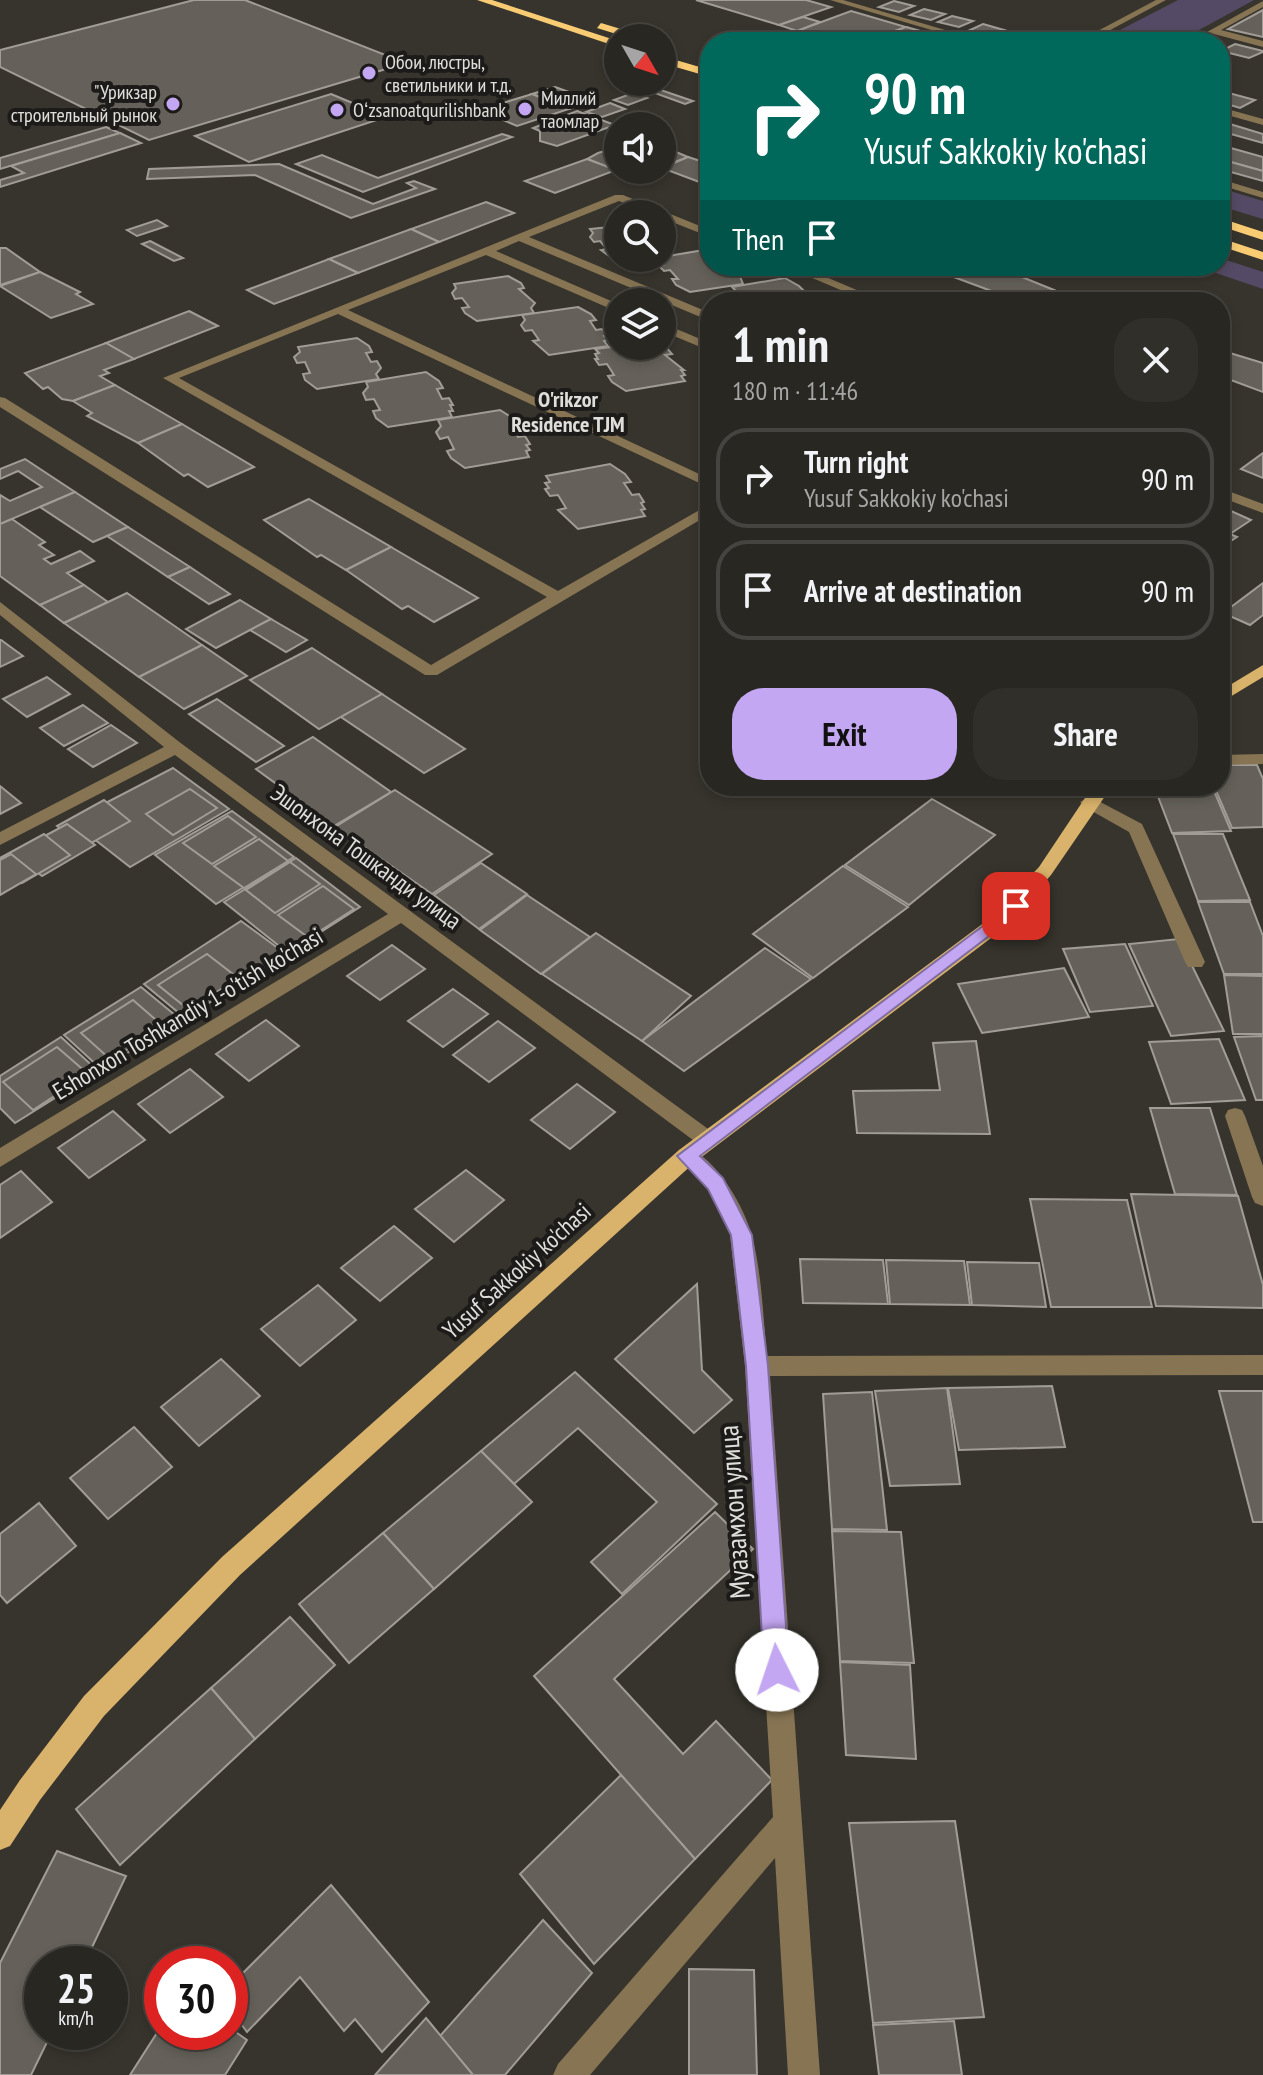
<!DOCTYPE html>
<meta charset="utf-8">
<style>
:root{--surface:#292722;--page:#312f2a;--text:#f1f3f6;--muted:#a5a5a5;--line:#454440;--accent:#c4a7f2}
body{margin:0;font-family:"PT Sans Narrow",sans-serif;background:var(--page);color:var(--text);height:100vh;display:flex;flex-direction:column;font-size:30px;white-space:nowrap}
*{box-sizing:border-box;margin:0}
p{font-size:26px;color:var(--muted)}
.icon{flex:none;width:44px;height:44px;fill:none;stroke:currentColor;stroke-width:2;stroke-linecap:round;stroke-linejoin:round}
.map{position:relative;flex:1;overflow:hidden}
.side{position:absolute;left:700px;top:292px;width:530px;height:504px;display:flex;flex-direction:column;background:var(--surface);border-radius:32px;box-shadow:0 4px 12px #0003,0 0 0 2px var(--line)}
.side>*{flex:none}
.hud{position:absolute;left:700px;top:32px;width:530px;height:244px;border-radius:32px;box-shadow:0 4px 12px #0003,0 0 0 2px var(--line);background:#00695c;color:#fff;overflow:hidden}
.needle{width:52px;rotate:129deg}
.tools{position:absolute;left:604px;top:24px;display:grid;gap:16px}
.tools a{display:grid;place-items:center;width:72px;height:72px;border-radius:50%;background:var(--surface);box-shadow:0 4px 12px #0003,0 0 0 2px var(--line);font-size:40px}
.speed{position:absolute;left:24px;top:1946px;display:flex;gap:16px;font-size:40px;font-weight:700;text-align:center}
.speed>*{display:grid;place-content:center;width:104px;height:104px;border-radius:50%;background:var(--surface);box-shadow:0 4px 12px #0003,0 0 0 2px var(--line);line-height:1}
.speed small{font-size:20px;font-weight:400}
.speed .limit{border:12px solid #d22;background:#fff;color:#111}
.pin{position:absolute;display:grid;place-items:center;width:68px;height:68px;color:#fff;margin:-34px;border-radius:16px;box-shadow:0 4px 12px #0006}
.me{position:absolute;width:88px;margin:-44px;rotate:356deg;stroke-linejoin:round;filter:drop-shadow(0 0 6px #0008)}
.turn{display:flex;align-items:center;gap:28px;height:168px;padding:0 32px;font-size:36px}
.turn .icon{width:104px;height:104px;stroke-width:2.5}
.turn b{display:block;font-size:56px;line-height:68px}
.then{display:flex;align-items:center;height:76px;padding:0 32px;background:#0003;gap:16px;font-size:30px}
.round{display:grid;place-items:center;flex:none;width:84px;height:84px;border-radius:32px;background:var(--page)}
.summary{display:flex;align-items:center;justify-content:space-between;height:136px;padding:0 32px}
h1{font-size:48px;font-weight:700;line-height:60px}
.primary-button{display:flex;gap:16px;margin-top:auto;padding:16px 32px}
.primary-button a{flex:1;height:92px;border-radius:32px;background:var(--accent);color:#111;font-size:32px;font-weight:700;line-height:92px;text-align:center}
.primary-button a+a{background:var(--page);color:var(--text)}
ul{padding:0;list-style:none}
li{display:flex;align-items:center;gap:24px;height:100px;margin:0 16px 12px;padding:0 16px;border:4px solid var(--line);border-radius:32px}
li div{flex:1}
li b{display:block;font-size:30px}
li em{font-style:normal}
.map>svg:first-child{display:block}
</style>
<div class="map">
<svg width="1263" height="2075" viewBox="0 0 1263 2075">
<rect width="100%" height="100%" fill="#37342d"/>
<g fill="#544a65">
<polygon points="1178,0 1254,0 1177,42 1097,42"/>
<polygon points="1220,188 1263,201 1263,219 1220,206"/>
<polygon points="1220,258 1263,272 1263,289 1195,266 1220,266"/>
</g>
<g fill="#65615a" stroke="#a19d96" stroke-width="2">
<polygon points="194,0 245,0 406,63 149,140 0,67 0,50"/>
<polygon points="696,0 806,0 831,7 779,25"/>
<polygon points="894,1 914,6 899,12 879,7"/>
<polygon points="924,9 945,14 931,20 910,15"/>
<polygon points="1263,10 1263,37 1228,29"/>
<polygon points="851,11 906,27 865,42 835,42 797,31"/>
<polygon points="952,16 973,21 959,27 938,22"/>
<polygon points="803,17 820,22 797,31 779,25"/>
<polygon points="983,24 1004,30 990,36 968,31"/>
<polygon points="906,27 961,42 865,42"/>
<polygon points="1017,32 1042,38 1034,42 1001,40"/>
<polygon points="1235,44 1263,51 1263,52 1249,58 1221,51"/>
<polygon points="649,86 693,101 685,104 641,88"/>
<polygon points="555,87 594,101 569,109 532,94"/>
<polygon points="1225,92 1255,100 1240,108 1220,102 1220,95"/>
<polygon points="633,93 647,98 628,105 614,100"/>
<polygon points="331,94 386,117 249,162 195,136"/>
<polygon points="532,94 569,109 517,126 480,110"/>
<polygon points="610,103 625,109 602,117 586,112"/>
<polygon points="577,111 615,125 557,146 540,141 540,131 533,128"/>
<polygon points="1220,121 1263,134 1263,143 1220,131"/>
<polygon points="106,127 120,133 0,169 0,158"/>
<polygon points="120,133 141,143 0,187 0,180 24,173 11,166"/>
<polygon points="502,134 512,137 363,192 296,164 322,155 378,178"/>
<polygon points="662,144 667,146 664,147 688,157 662,167"/>
<polygon points="1220,145 1263,157 1263,171 1220,159"/>
<polygon points="618,147 616,170 587,159 598,153"/>
<polygon points="688,157 710,164 710,186 662,168"/>
<polygon points="587,159 616,170 555,193 525,181"/>
<polygon points="1220,159 1263,171 1263,181 1220,169"/>
<polygon points="279,164 373,204 416,188 407,183 414,181 435,189 351,218 255,175 147,179 149,169"/>
<polygon points="486,202 514,213 439,242 411,229"/>
<polygon points="157,220 167,226 137,236 127,230"/>
<polygon points="618,226 618,258 640,258 617,262 601,250 607,249 600,241 594,242 590,237 593,233 590,229"/>
<polygon points="411,229 439,242 358,273 329,259"/>
<polygon points="150,241 183,258 174,261 142,244"/>
<polygon points="0,248 6,248 40,272 0,285"/>
<polygon points="710,249 710,266 737,269 743,284 690,292 676,285 672,279 678,279 670,270 664,271 659,266 663,265 659,261 662,257"/>
<polygon points="329,259 358,273 274,304 247,290"/>
<polygon points="956,266 997,267 1054,290 1033,302 1021,302 943,273"/>
<polygon points="40,272 80,292 76,294 93,304 51,318 0,286"/>
<polygon points="508,276 521,283 524,288 519,289 535,303 531,308 534,313 477,321 465,313 462,308 469,307 462,298 455,299 452,293 456,288 454,284"/>
<polygon points="785,278 799,286 804,291 799,292 807,300 815,302 746,302 738,301 733,296 736,296 732,292 736,291 732,287"/>
<polygon points="578,307 591,314 596,320 590,321 596,330 602,329 607,335 604,336 608,340 604,341 608,346 549,355 533,341 539,340 532,330 525,331 521,325 525,320 522,315"/>
<polygon points="189,311 218,326 134,359 106,343"/>
<polygon points="357,338 369,346 372,352 366,353 371,362 377,361 381,368 376,374 379,379 317,389 305,380 303,374 310,373 305,362 297,363 294,357 300,352 298,347"/>
<polygon points="106,343 134,359 104,370 109,373 100,376 115,385 73,401 62,399 48,387 43,389 25,373"/>
<polygon points="620,346 666,347 672,354 665,355 684,370 681,370 685,375 681,376 685,381 626,391 612,382 608,376 614,375 607,364 599,365 595,359 598,359 595,354 599,353 595,349"/>
<polygon points="1220,350 1263,363 1263,392 1220,376"/>
<polygon points="426,372 439,381 443,388 437,389 442,399 449,398 453,405 450,405 453,411 449,411 452,417 388,427 376,418 373,411 380,410 374,399 366,400 363,393 368,387 366,382"/>
<polygon points="115,385 182,424 138,443 87,416 92,413 73,401"/>
<polygon points="500,410 514,419 519,426 512,427 518,437 525,436 530,444 526,445 530,450 526,451 529,457 465,468 451,458 447,451 454,449 448,437 440,439 436,432 441,426 438,420"/>
<polygon points="182,424 254,467 208,487 188,474 184,476 138,443"/>
<polygon points="1263,453 1263,478 1241,469"/>
<polygon points="25,459 75,492 0,524 0,495 10,501 42,487 18,471 0,479 0,469"/>
<polygon points="610,464 625,474 631,482 624,483 632,495 639,494 644,502 641,503 645,509 641,510 645,516 578,529 558,510 566,508 558,495 550,496 545,489 549,488 545,483 550,482 546,476"/>
<polygon points="75,492 128,527 93,542 40,507"/>
<polygon points="309,499 391,547 346,570 321,555 317,557 264,520"/>
<polygon points="1220,506 1251,520 1230,534 1237,537 1220,548"/>
<polygon points="12,519 45,542 39,545 54,555 44,559 51,564 80,551 94,561 67,573 84,585 40,605 0,576 0,524"/>
<polygon points="128,527 190,567 168,577 107,536"/>
<polygon points="391,547 478,598 434,622 408,606 402,609 346,570"/>
<polygon points="190,567 230,594 209,604 168,577"/>
<polygon points="1263,583 1263,615 1250,625 1223,613"/>
<polygon points="84,585 108,602 64,623 40,605"/>
<polygon points="127,593 202,645 139,677 64,623"/>
<polygon points="240,600 271,619 216,648 186,629"/>
<polygon points="271,619 307,640 286,652 250,630"/>
<polygon points="0,640 1,640 23,656 0,667"/>
<polygon points="202,645 247,676 184,709 139,677"/>
<polygon points="312,648 382,694 319,729 250,680"/>
<polygon points="47,677 70,694 27,717 3,699"/>
<polygon points="382,694 465,749 424,773 341,717"/>
<polygon points="217,699 284,746 256,762 189,714"/>
<polygon points="83,705 108,723 64,746 40,728"/>
<polygon points="111,725 137,743 93,767 68,749"/>
<polygon points="313,737 391,792 334,826 256,769"/>
<polygon points="1220,765 1257,765 1263,779 1263,827 1232,828 1214,786 1220,786"/>
<polygon points="173,768 229,809 130,867 71,821"/>
<polygon points="0,786 21,803 0,814"/>
<polygon points="1154,786 1212,786 1231,831 1172,833"/>
<polygon points="190,789 217,808 173,835 146,814"/>
<polygon points="395,790 492,854 432,894 335,827"/>
<polygon points="932,799 995,835 909,905 845,865"/>
<polygon points="104,800 130,821 84,847 57,826"/>
<polygon points="232,811 294,857 216,904 155,855"/>
<polygon points="228,816 256,837 212,864 183,843"/>
<polygon points="67,824 95,845 42,876 13,853"/>
<polygon points="44,834 70,855 22,883 0,864 0,858"/>
<polygon points="1173,834 1223,834 1250,900 1198,901"/>
<polygon points="259,839 288,861 244,888 214,866"/>
<polygon points="11,854 36,874 0,895 0,860"/>
<polygon points="296,858 360,907 288,953 224,902"/>
<polygon points="290,862 320,884 275,913 246,890"/>
<polygon points="481,863 527,894 479,929 434,895"/>
<polygon points="843,866 908,907 813,978 753,934"/>
<polygon points="323,886 354,909 309,938 278,915"/>
<polygon points="527,895 590,937 541,974 480,930"/>
<polygon points="1198,902 1250,902 1263,936 1263,974 1224,974"/>
<polygon points="241,921 286,954 185,1018 144,984"/>
<polygon points="596,933 691,996 642,1041 542,974"/>
<polygon points="1179,939 1224,1031 1171,1036 1129,944"/>
<polygon points="1125,944 1153,1006 1090,1012 1063,949"/>
<polygon points="392,945 425,969 380,1000 347,976"/>
<polygon points="765,948 811,979 684,1071 642,1041"/>
<polygon points="207,954 238,978 189,1010 158,985"/>
<polygon points="1064,968 1089,1017 982,1033 958,984"/>
<polygon points="1224,975 1263,976 1263,1034 1233,1034"/>
<polygon points="141,987 181,1020 101,1069 64,1035"/>
<polygon points="453,989 488,1014 443,1047 408,1021"/>
<polygon points="133,1000 163,1026 111,1060 81,1033"/>
<polygon points="266,1020 299,1046 249,1081 216,1054"/>
<polygon points="498,1021 535,1048 489,1082 453,1055"/>
<polygon points="1263,1036 1263,1100 1256,1100 1234,1037"/>
<polygon points="61,1037 98,1071 15,1123 0,1108 0,1076"/>
<polygon points="1219,1039 1245,1100 1171,1104 1149,1042"/>
<polygon points="976,1041 990,1134 857,1133 853,1091 940,1090 933,1043"/>
<polygon points="57,1047 88,1074 33,1110 3,1082"/>
<polygon points="190,1069 223,1097 170,1133 138,1104"/>
<polygon points="577,1084 615,1112 570,1149 531,1120"/>
<polygon points="1150,1108 1210,1108 1237,1195 1175,1194"/>
<polygon points="113,1111 145,1140 89,1178 58,1148"/>
<polygon points="466,1170 504,1200 454,1242 415,1209"/>
<polygon points="21,1171 52,1202 0,1238 0,1185"/>
<polygon points="1131,1194 1238,1196 1263,1285 1263,1308 1156,1306"/>
<polygon points="1030,1199 1127,1200 1152,1307 1051,1307"/>
<polygon points="394,1226 432,1258 380,1301 341,1268"/>
<polygon points="800,1259 883,1260 888,1304 803,1303"/>
<polygon points="886,1260 964,1261 970,1305 890,1304"/>
<polygon points="967,1262 1039,1263 1046,1307 972,1305"/>
<polygon points="697,1284 702,1370 732,1400 694,1433 615,1359"/>
<polygon points="318,1285 356,1320 300,1366 261,1329"/>
<polygon points="221,1359 260,1396 199,1446 161,1407"/>
<polygon points="575,1372 717,1504 622,1594 591,1562 657,1502 578,1428 514,1484 481,1451"/>
<polygon points="1052,1386 1065,1447 959,1450 948,1388"/>
<polygon points="947,1388 960,1484 890,1486 875,1391"/>
<polygon points="1219,1391 1263,1391 1263,1522 1253,1522"/>
<polygon points="872,1392 887,1530 832,1529 823,1394"/>
<polygon points="134,1427 172,1467 108,1519 70,1478"/>
<polygon points="481,1451 532,1502 434,1589 383,1533"/>
<polygon points="39,1503 76,1546 7,1603 0,1595 0,1534"/>
<polygon points="715,1512 753,1549 614,1679 683,1754 716,1721 772,1780 695,1859 534,1676"/>
<polygon points="832,1531 901,1532 914,1663 840,1661"/>
<polygon points="383,1533 434,1589 349,1663 299,1604"/>
<polygon points="290,1617 335,1665 255,1739 211,1688"/>
<polygon points="840,1662 910,1665 916,1759 846,1755"/>
<polygon points="211,1688 255,1739 120,1865 76,1809"/>
<polygon points="621,1775 695,1859 594,1964 520,1874"/>
<polygon points="955,1821 984,2017 873,2023 849,1823"/>
<polygon points="57,1851 126,1876 84,1964 42,1964 42,2032 52,2032 31,2075 0,2075 0,1963"/>
<polygon points="331,1885 429,2002 382,2052 355,2019 344,2031 300,1977 247,2032 230,2009 230,1986"/>
<polygon points="543,1920 592,1973 505,2075 473,2075 440,2036"/>
<polygon points="689,1969 754,1970 757,2075 689,2075"/>
<polygon points="426,2018 473,2075 375,2075"/>
<polygon points="954,2021 962,2075 879,2075 873,2025"/>
<polygon points="162,2025 162,2032 230,2032 230,2028 247,2040 225,2075 130,2075"/>
</g>
<g fill="none" stroke-linecap="round" stroke-linejoin="round">
<g fill="#867453" fill-rule="evenodd">
<polygon points="830,0 843,0 986,42 972,42"/>
<polygon points="1156,0 1166,0 1088,42 1077,42"/>
<polygon points="1263,1 1263,7 1221,30 1263,41 1263,47 1214,34 1200,42 1189,42"/>
<polygon points="1220,107 1263,119 1263,125 1220,113"/>
<polygon points="1220,179 1263,192 1263,198 1220,185"/>
<polygon points="615,195 623,195 710,230 710,237 662,218 662,214 652,214 619,201 529,237 710,313 710,321 519,241 496,251 618,304 618,312 486,255 348,310 710,479 710,488 338,314 179,378 558,591 710,504 710,514 437,675 425,675 0,407 0,397 5,398 431,665 547,597 163,378"/>
<polygon points="784,266 800,266 885,302 869,302"/>
<polygon points="662,323 710,343 710,351 662,331"/>
<polygon points="1220,488 1263,504 1263,513 1220,497"/>
<polygon points="0,602 182,744 715,1134 719,1140 715,1146 701,1146 401,923 0,1167 0,1148 388,914 175,755 0,845 0,832 164,747 0,615"/>
<polygon points="1263,754 1263,764 1220,765 1220,755"/>
<polygon points="1089,796 1142,824 1205,962 1202,967 1188,967 1185,962 1129,832 1083,806 1080,802"/>
<polygon points="1235,1108 1242,1110 1245,1116 1263,1166 1263,1206 1255,1203 1252,1197 1225,1116 1228,1110"/>
<path d="M 687,1148 C 716,1157 745,1208 752,1236 C 762,1274 763,1317 767,1356 L 1263,1355 L 1263,1375 L 770,1376 L 820,2075 L 788,2075 L 775,1858 L 590,2075 L 553,2075 L 558,2064 L 773,1817 L 745,1366 L 730,1235 L 708,1189 L 676,1156 L 679,1150 Z"/>
</g>
<g fill="#d9b36b" fill-rule="evenodd">
<polygon points="1263,665 1263,677 1220,703 1220,691"/>
<polygon points="1093,786 1112,786 1051,875 1003,929 695,1162 240,1575 104,1716 40,1800 10,1846 0,1850 0,1810 20,1780 84,1696 222,1557 679,1150 989,919 1039,867"/>
</g>
<g fill="#f9cc74" fill-rule="evenodd">
<polygon points="477,0 492,0 618,41 618,47"/>
<polygon points="601,23 644,36 645,38 629,38 597,28"/>
<polygon points="662,56 710,70 710,77 662,63"/>
<polygon points="1220,218 1263,232 1263,240 1220,226"/>
<polygon points="1220,238 1263,252 1263,260 1220,246"/>
</g>
</g>
<polygon fill="#c4a7f2" stroke="#7f6d9d" stroke-width="2" points="1016,901 1022,902 1022,911 700,1156 723,1178 752,1235 768,1366 789,1670 786,1679 777,1682 768,1679 764,1670 746,1366 731,1235 708,1189 677,1156"/>
<g fill="#c4a7f2" stroke="#1d1b19" stroke-width="3">
<circle cx="369" cy="73" r="8"/>
<circle cx="173" cy="104" r="8"/>
<circle cx="525" cy="109" r="8"/>
<circle cx="337" cy="110" r="8"/>
</g>
<g text-anchor="middle" stroke-width="8" stroke-linejoin="round" paint-order="stroke">
<g font-size="20" fill="#e0deda" stroke="#1d1b19" text-anchor="start">
<text x="385" y="69">Обои, люстры,<tspan x="385" dy="23">светильники и т.д.</tspan></text>
<text x="157" y="99" text-anchor="end">"Урикзар<tspan x="157" dy="23">строительный рынок</tspan></text>
<text x="541" y="105">Миллий<tspan x="541" dy="23">таомлар</tspan></text>
<text x="353" y="117">Oʻzsanoatqurilishbank</text>
</g>
<g font-size="22" font-weight="bold" fill="#e0deda" stroke="#1d1b19">
<text x="568" y="407">O'rikzor<tspan x="568" dy="25">Residence TJM</tspan></text>
</g>
<g font-size="24" fill="#e0deda" stroke="#1d1b19">
<text transform="translate(366 857) rotate(36)" y="8">Эшонхона Тошканди улица</text>
<text transform="translate(188 1014) rotate(-31)" y="8">Eshonxon Toshkandiy 1-o'tish ko'chasi</text>
<text transform="translate(517 1271) rotate(-42)" y="8">Yusuf Sakkokiy ko'chasi</text>
</g>
<g font-size="28" fill="#e0deda" stroke="#1d1b19">
<text transform="translate(734 1512) rotate(-94)" y="10">Муазамхон улица</text>
</g>
</g>
</svg>
<div class="tools">
<a><svg class="needle" viewBox="-14 -14 28 28"><path d="M0-13l5 13h-10z" fill="#e53935"/><path d="M0 13l5-13h-10z" fill="#a5a5a5"/></svg></a>
<a><svg class="icon" aria-label="sound" viewBox="0 0 24 24"><path d="M4 9h4l5-4v14l-5-4H4zM17 9q2 3 0 6"/></svg></a>
<a><svg class="icon" aria-label="search" viewBox="0 0 24 24"><circle cx="10" cy="10" r="6"/><path d="M15 15l6 6"/></svg></a>
<a><svg class="icon" aria-label="layers" viewBox="0 0 24 24"><path d="M12 4l9 5-9 5-9-5zM3 14l9 5 9-5"/></svg></a>
</div>
<div class="speed"><div>25<small>km/h</small></div><div class="limit">30</div></div>
<div class="pin" style="left:1016px;top:906px;background:#d93025"><svg class="icon" aria-label="arrive" viewBox="0 0 24 24"><path d="M6 21V4h12l-3 4 3 4H6"/></svg></div>
<svg class="me" style="left:777px;top:1670px" viewBox="-20 -20 40 40"><circle r="19" fill="#fff"/><path d="M0-13L10 11 0 6-10 11z" fill="#c4a7f2"/></svg>
<div class="hud">
<div class="turn"><svg class="icon" aria-label="right" viewBox="0 0 24 24"><path d="M7 20v-9h11M14 6l5 5-5 5"/></svg><div><b>90 m</b>Yusuf Sakkokiy ko'chasi</div></div>
<div class="then">Then<svg class="icon" aria-label="arrive" viewBox="0 0 24 24"><path d="M6 21V4h12l-3 4 3 4H6"/></svg></div>
</div>
<section class="side">
<div class="summary"><div><h1>1 min</h1><p>180 m · 11:46</p></div><a class="round"><svg class="icon" aria-label="close" viewBox="0 0 24 24"><path d="M6 6l12 12M18 6L6 18"/></svg></a></div>
<ul>
<li><svg class="icon" aria-label="right" viewBox="0 0 24 24"><path d="M7 20v-9h11M14 6l5 5-5 5"/></svg><div><b>Turn right</b><p>Yusuf Sakkokiy ko'chasi</p></div><em>90 m</em></li>
<li><svg class="icon" aria-label="arrive" viewBox="0 0 24 24"><path d="M6 21V4h12l-3 4 3 4H6"/></svg><div><b>Arrive at destination</b></div><em>90 m</em></li>
</ul>
<div class="primary-button"><a>Exit</a><a>Share</a></div>
</section>
</div>
